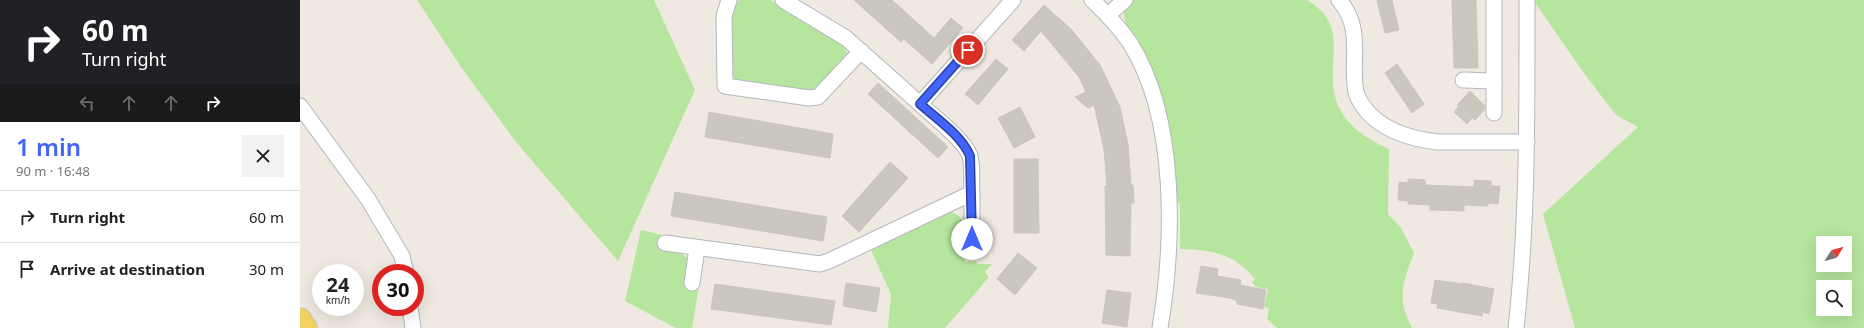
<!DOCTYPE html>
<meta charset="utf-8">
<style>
:root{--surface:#fff;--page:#f2f2f2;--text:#222;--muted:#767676;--line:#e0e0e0;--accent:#4264fb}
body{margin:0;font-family:"Noto Sans",sans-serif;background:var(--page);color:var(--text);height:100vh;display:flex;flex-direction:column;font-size:15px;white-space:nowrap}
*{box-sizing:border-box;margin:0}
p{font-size:13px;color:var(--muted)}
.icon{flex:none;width:22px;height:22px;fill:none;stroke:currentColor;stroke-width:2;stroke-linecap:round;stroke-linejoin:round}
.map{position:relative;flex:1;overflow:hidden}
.drawer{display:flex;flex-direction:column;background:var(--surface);width:300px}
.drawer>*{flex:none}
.guide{background:#202124;color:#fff;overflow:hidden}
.needle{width:26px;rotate:53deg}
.controls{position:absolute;left:1516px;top:236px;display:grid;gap:8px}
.controls a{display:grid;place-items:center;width:36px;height:36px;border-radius:0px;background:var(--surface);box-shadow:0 4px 16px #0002;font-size:20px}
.speed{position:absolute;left:12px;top:264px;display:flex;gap:8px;font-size:20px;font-weight:700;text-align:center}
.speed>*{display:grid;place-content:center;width:52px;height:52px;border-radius:50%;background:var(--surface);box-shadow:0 4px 16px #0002;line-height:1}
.speed small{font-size:10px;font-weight:400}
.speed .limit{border:6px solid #d22;background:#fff;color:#111}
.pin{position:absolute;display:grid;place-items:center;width:34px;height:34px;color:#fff;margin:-17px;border:2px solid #fff;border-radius:50%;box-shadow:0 1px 4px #0007}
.me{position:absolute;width:44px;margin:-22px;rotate:0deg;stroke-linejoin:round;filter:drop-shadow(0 0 3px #0008)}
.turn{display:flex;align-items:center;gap:14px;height:84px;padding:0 16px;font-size:18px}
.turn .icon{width:52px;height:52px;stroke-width:2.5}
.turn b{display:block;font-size:28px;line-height:34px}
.lanes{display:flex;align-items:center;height:38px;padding:0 16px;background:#0003;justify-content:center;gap:20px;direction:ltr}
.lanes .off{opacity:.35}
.round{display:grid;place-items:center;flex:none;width:42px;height:42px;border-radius:0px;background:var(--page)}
.head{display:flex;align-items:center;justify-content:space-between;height:68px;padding:0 16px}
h1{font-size:24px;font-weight:600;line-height:30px;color:var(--accent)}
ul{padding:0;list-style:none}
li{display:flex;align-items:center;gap:12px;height:52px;padding:0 16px;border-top:1px solid var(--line)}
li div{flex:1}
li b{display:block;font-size:15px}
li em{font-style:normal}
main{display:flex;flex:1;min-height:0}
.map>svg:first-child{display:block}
</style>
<main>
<section class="drawer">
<div class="guide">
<div class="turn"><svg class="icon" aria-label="right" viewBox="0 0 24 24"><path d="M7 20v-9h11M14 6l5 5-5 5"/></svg><div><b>60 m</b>Turn right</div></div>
<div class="lanes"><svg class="icon off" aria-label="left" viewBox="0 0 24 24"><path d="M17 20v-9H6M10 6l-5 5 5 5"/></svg><svg class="icon off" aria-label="ahead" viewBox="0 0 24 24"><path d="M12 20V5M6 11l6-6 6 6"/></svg><svg class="icon off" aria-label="ahead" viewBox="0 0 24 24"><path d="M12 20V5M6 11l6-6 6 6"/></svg><svg class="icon" aria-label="right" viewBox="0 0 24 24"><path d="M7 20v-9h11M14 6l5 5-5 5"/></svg></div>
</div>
<div class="head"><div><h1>1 min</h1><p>90 m · 16:48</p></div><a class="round"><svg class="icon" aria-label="close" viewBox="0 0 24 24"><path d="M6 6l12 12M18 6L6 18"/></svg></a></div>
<ul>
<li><svg class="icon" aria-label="right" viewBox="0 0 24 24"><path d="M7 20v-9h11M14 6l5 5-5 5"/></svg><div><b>Turn right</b></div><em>60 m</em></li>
<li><svg class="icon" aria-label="arrive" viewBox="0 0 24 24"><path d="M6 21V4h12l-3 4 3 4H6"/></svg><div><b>Arrive at destination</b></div><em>30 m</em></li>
</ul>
</section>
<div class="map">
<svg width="1564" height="328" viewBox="0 0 1564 328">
<rect width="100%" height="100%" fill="#efe9e1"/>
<g fill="#b6e59e" fill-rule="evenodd">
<polygon points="117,0 354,0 395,90 318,261 216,142 161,67"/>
<polygon points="439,0 470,0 540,42 544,47 548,55 518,89 510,92 435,80 432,73 431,13"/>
<path d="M 832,0 L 1007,0 C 1052,27 1024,61 1036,100 C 1044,125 1067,139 1089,149 L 1088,214 L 1101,228 L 1114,253 C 1103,282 1096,298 1112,328 L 977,328 L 967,319 L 969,308 L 964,307 L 968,289 L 956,287 L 952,282 L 955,279 C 934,253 911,250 880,249 L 880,203 L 875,203 C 872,153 869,110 849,63 C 844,51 821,23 824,12 L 833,3 Z"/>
<path d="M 1233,0 L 1564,0 L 1564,328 L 1275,328 L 1243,214 L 1338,127 L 1316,115 L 1286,76 ZM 1523,243 L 1545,243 L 1545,265 L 1523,265 ZM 1523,287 L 1545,287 L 1545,309 L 1523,309 Z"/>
<path d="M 651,212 C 672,218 665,245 665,262 L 676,261 L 677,264 L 692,264 L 685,272 L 689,277 L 645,328 L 588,328 L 591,294 L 571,250 L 643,214 Z"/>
<polygon points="341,230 362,235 360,249 382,254 387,258 384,282 399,285 392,328 376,328 325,301"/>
</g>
<g fill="#cbc7bf" stroke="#cbc5ba">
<polygon points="554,0 592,0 634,38 651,18 663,28 632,64 604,39 601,42"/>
<polygon points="1077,0 1092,0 1099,30 1085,33"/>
<polygon points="1152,0 1176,0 1178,68 1154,68"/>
<polygon points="744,5 771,29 800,65 820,107 828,144 831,185 833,185 834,203 831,203 830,256 806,255 805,186 807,186 804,149 794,105 788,108 775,97 786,92 779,77 741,31 724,51 712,40"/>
<polygon points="696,59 708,69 678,105 665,94"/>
<polygon points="1097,64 1124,104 1112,113 1085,73"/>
<polygon points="578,83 648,147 638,158 568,94"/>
<polygon points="1170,91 1185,106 1185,109 1175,120 1172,118 1167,124 1154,112 1159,106 1157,105"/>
<polygon points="720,107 735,137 714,148 698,118"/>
<polygon points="409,112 533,134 530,158 405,137"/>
<polygon points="714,159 738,159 739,233 714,233"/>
<polygon points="590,162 608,178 559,232 542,216"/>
<polygon points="1108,179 1125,180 1125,185 1174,187 1174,180 1191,181 1191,186 1200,186 1198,204 1188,203 1188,206 1164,205 1164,211 1130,210 1130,205 1108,204 1108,201 1098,200 1099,182 1108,183"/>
<polygon points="375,192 527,217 523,241 371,216"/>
<polygon points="718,253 737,268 715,295 697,279"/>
<polygon points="901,266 918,269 917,276 941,280 940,285 966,290 963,309 937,304 937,301 930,298 896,293"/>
<polygon points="1135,280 1163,284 1163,283 1194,289 1189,314 1183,312 1182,316 1137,308 1138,304 1131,303"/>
<polygon points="546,283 580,288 576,312 543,306"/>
<polygon points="415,284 535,301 531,325 411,309"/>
<polygon points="807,290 831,293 827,327 802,323"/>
</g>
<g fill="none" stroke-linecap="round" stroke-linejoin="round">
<defs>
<g id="street">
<polyline points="429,0 424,16 425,86 509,98 518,97 561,51"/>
<polyline points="483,0 546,38 620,104"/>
<path d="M 792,0 C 806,13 819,27 830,43 C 878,119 874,243 860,328"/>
<path d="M 1039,0 C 1064,29 1050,59 1056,93 C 1069,126 1105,138 1137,142 L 1227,142"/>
<polyline points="808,15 825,0"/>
<polyline points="1163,80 1194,81"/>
<polyline points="0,106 68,199 102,256 106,273"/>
<polyline points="1194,113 1194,0"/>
<polyline points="672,239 672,193"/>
<path d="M 365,243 L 520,264 L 529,261 L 672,193 C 671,182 673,167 670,156 C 666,141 632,115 620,104 L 713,0"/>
<polyline points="392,283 397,248"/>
<polyline points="110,307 113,328"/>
<path d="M 1216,328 C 1228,219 1227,110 1227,0"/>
</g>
<polyline id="primary" points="0,319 6,328"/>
</defs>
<use href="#street" stroke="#b4b7c1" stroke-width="17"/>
<use href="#primary" stroke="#c9c9c9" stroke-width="24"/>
<use href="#street" stroke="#fff" stroke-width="15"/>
<use href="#primary" stroke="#f2d163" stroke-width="22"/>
</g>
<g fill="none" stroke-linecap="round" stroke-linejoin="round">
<defs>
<path id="route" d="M 668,50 L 620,104 C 637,119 661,135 670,156 L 672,239"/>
</defs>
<use href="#route" stroke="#2b41a3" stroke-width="10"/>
<use href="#route" stroke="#4264fb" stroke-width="7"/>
</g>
</svg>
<div class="controls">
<a><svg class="needle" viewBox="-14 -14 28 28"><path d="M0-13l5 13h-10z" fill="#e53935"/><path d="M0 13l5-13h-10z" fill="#767676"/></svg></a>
<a><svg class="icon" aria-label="search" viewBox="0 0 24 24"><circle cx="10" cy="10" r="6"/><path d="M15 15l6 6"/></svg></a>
</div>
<div class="speed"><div>24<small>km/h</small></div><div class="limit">30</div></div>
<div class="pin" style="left:668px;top:50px;background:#d93025"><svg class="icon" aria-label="arrive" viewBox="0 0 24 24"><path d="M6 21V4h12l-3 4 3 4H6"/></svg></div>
<svg class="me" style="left:672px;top:239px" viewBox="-20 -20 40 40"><circle r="19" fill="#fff"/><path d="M0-13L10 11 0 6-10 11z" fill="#4264fb"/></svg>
</div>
</main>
